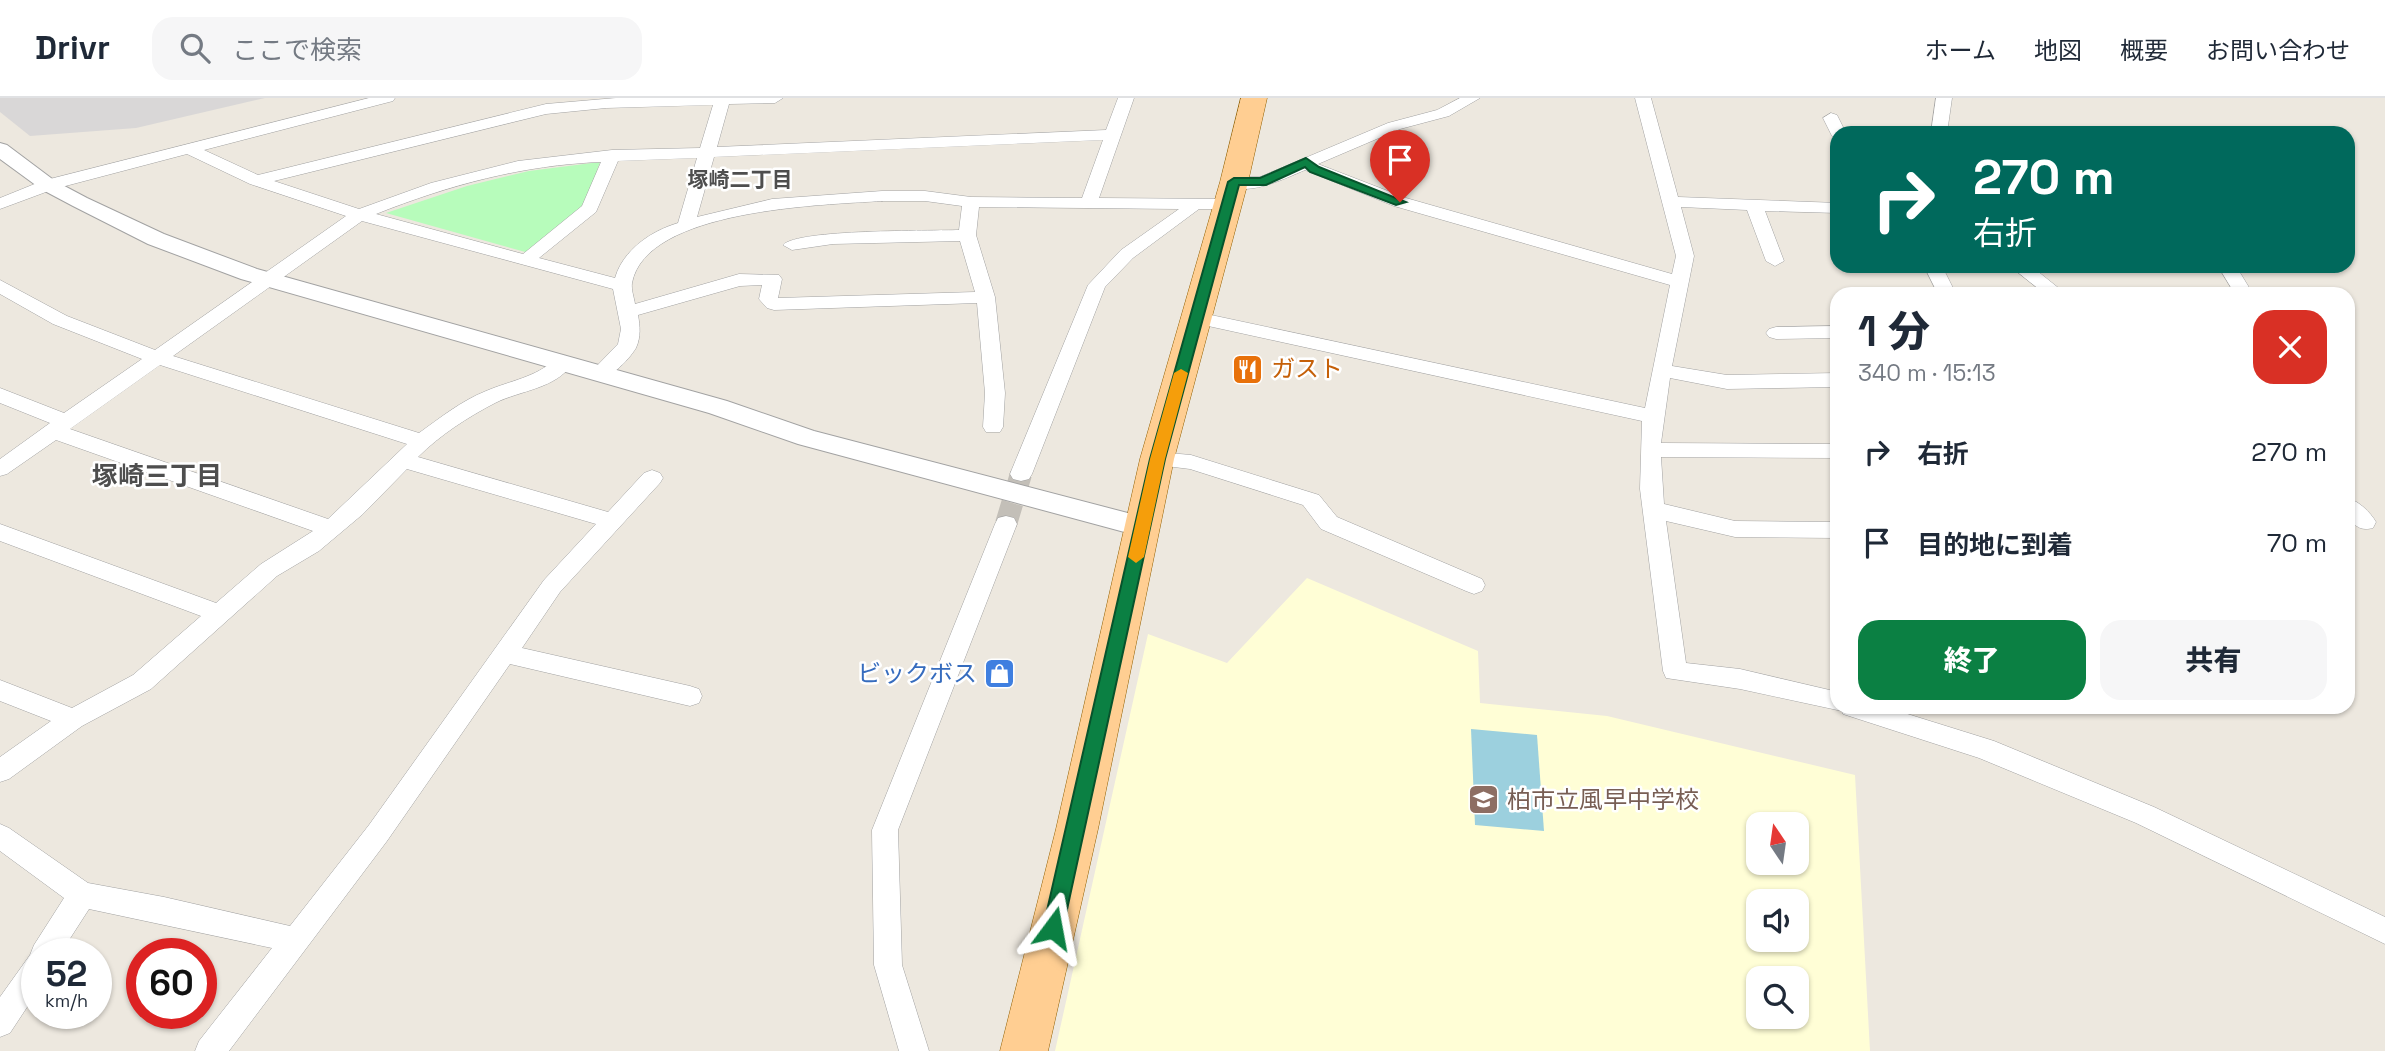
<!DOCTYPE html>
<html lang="ja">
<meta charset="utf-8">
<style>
:root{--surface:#fff;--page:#f6f6f7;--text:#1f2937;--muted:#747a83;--line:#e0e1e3;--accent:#0b8043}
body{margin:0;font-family:"Space Grotesk","Noto Sans JP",sans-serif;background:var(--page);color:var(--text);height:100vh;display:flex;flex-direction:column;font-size:26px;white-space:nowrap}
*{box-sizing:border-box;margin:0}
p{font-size:23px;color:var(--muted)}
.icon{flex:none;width:38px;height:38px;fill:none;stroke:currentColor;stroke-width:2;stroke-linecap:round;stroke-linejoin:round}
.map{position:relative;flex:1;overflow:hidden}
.details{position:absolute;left:1830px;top:189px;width:525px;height:427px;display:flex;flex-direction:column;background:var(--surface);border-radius:21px;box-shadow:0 2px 5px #0004}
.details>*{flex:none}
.guide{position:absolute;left:1830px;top:28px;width:525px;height:147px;border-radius:21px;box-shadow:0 2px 5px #0004;background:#00695c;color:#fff;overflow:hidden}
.needle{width:46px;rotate:347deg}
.buttons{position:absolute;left:1746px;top:714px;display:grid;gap:14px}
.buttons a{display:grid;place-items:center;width:63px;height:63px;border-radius:14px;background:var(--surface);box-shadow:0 2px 5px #0004;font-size:35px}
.speed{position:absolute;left:21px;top:840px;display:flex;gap:14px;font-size:35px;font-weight:700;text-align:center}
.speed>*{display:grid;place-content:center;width:91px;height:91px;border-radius:50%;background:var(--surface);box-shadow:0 2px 5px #0004;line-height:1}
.speed small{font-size:18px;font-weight:400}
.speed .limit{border:10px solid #d22;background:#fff;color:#111}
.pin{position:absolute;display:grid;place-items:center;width:60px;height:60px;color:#fff;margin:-72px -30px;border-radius:50% 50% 50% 0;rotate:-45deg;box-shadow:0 0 7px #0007}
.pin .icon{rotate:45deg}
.me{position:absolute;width:77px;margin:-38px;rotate:13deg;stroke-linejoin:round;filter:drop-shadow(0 0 5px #0008)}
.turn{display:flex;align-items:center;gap:24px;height:147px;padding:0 28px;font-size:32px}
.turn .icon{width:91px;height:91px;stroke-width:2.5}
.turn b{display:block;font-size:49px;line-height:60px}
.round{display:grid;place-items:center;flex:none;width:74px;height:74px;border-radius:21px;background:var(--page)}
.overview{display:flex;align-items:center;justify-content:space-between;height:119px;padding:0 28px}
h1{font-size:42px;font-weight:800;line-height:52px}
.action{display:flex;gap:14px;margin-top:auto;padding:14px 28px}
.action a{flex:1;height:80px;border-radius:21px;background:var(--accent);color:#fff;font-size:28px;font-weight:800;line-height:80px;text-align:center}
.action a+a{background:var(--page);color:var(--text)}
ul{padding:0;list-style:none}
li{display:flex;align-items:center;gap:21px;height:91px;padding:0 28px}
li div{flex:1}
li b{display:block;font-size:26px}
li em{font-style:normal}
header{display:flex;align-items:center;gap:42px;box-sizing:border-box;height:98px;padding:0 35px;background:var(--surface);border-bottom:2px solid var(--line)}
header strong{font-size:33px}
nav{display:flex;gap:38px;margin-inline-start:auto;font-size:24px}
.search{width:490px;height:63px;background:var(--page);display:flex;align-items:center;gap:18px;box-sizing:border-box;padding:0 24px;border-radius:21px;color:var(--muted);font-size:26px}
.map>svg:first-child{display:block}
</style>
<header>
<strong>Drivr</strong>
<div class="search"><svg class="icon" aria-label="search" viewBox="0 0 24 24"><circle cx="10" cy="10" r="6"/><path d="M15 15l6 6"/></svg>ここで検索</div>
<nav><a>ホーム</a><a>地図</a><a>概要</a><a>お問い合わせ</a></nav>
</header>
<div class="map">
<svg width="2385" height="953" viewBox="0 0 2385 953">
<rect width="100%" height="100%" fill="#ede8df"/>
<polygon fill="#d9d7d7" points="0,0 265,0 136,30 30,38 0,14"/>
<path fill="#fffed6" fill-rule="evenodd" d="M 1307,480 L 1478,553 L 1480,605 L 1607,618 L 1855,677 L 1870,953 L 1055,953 L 1148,536 L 1227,565 ZM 1759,726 L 1797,726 L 1797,765 L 1759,765 ZM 1759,803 L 1797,803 L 1797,842 L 1759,842 ZM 1759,880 L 1797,880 L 1797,919 L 1759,919 Z"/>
<polygon fill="#b7fcbb" points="600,64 585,110 529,155 386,115 467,88 529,73"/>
<polygon fill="#9cd0de" points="1471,631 1537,637 1544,733 1475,727"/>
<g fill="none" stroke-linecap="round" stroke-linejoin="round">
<polyline stroke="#c3bfb8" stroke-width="22" stroke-dasharray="22 10" stroke-linecap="butt" points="1006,426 1021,376"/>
<defs>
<g id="minor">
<path d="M 369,0 L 395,0 L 393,3 L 204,52 L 258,77 L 546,6 L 616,0 L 783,0 L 775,5 L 729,6 L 717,49 L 1106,32 L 1118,0 L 1134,0 L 1099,100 L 1228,101 L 1237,106 L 1228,111 L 1199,111 L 1133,160 L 1105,189 L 1032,376 L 1029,381 L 1021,383 L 1013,381 L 1010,376 L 1088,187 L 1121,152 L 1179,111 L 979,109 L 976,137 L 995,199 L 1005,295 L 1003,329 L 1000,334 L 986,334 L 983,329 L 985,295 L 977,205 L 774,212 L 767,210 L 759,201 L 762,187 L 740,188 L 638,217 C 640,228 641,239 636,250 C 628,263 608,284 593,280 L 590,275 L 618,246 L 621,231 L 613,191 L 362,123 L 173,258 L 419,335 C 440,320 461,303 486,293 C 512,282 534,280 556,261 L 570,261 L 573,265 C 556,291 521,292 495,305 C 468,319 440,337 418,359 L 608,414 L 644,375 L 652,372 L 660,375 L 663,380 L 660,385 L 560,494 L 522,550 L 690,588 L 699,591 L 702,598 L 699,605 L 690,608 L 510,566 L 387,743 L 229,953 L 195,953 L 199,943 L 272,850 L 89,811 L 60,856 L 37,856 L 37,894 L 10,935 L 0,939 L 0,899 L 30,857 L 34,847 L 64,800 L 0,753 L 0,726 L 9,730 L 88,785 L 164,799 L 290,828 L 369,727 L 544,482 L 596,426 L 407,371 L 363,416 L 319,453 L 277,478 L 151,591 L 82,628 L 9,681 L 0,684 L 0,659 L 51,623 L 0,603 L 0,582 L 72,610 L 133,577 L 201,518 L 0,443 L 0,426 L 216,505 L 261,466 L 313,433 L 56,342 L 7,376 L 0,378 L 0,361 L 50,325 L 0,305 L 0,290 L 64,315 L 142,261 L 53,226 L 0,196 L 0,182 L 67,218 L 155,252 L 346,118 L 250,86 L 187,56 L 54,91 L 0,111 L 0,100 L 42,83 ZM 713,7 L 700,50 L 612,52 L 518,63 L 431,85 L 359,111 L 274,83 L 546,16 L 606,10 ZM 1103,42 L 1082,100 L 971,99 L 925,93 L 882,93 L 772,101 L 697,119 L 714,59 ZM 697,60 L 678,125 C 651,133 623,152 615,180 L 539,160 L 596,114 L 618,63 ZM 601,64 L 582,108 L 523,156 L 376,116 C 449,87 523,67 601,64 ZM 882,103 L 925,103 L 962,108 L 959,132 C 931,133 797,131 783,147 L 792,152 L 833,146 L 960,143 L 975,194 L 778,200 L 782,181 L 779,177 L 739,176 L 635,206 C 634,199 631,192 632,185 C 646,111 823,107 882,103 ZM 160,267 L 407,346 L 328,421 L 70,331 Z"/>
<path d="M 1460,0 L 1480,0 L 1449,18 L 1400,31 L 1318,66 L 1406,100 L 1672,176 L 1676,158 L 1635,0 L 1651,0 L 1678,99 L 1838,105 L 1838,115 L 1765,113 L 1784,163 L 1775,168 L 1766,163 L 1747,112 L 1681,109 L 1694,158 L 1672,268 L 1727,277 L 1838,275 L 1838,289 L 1727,291 L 1670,280 L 1661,345 L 1838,346 L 1838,360 L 1661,359 L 1664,406 L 1735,423 L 1838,424 L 1838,440 L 1735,439 L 1666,423 L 1686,565 L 1740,571 L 1838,594 L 1838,609 L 1885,609 L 1994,643 L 2154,709 L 2385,819 L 2385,846 L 2136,725 L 1979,660 L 1843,616 L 1842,613 L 1740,591 L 1666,580 L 1663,573 L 1640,391 L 1642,323 L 1190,224 L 1188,220 L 1190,216 L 1197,214 L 1645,310 L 1670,187 L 1394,108 L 1305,72 C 1286,80 1242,102 1226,84 L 1234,79 L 1260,79 L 1388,25 L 1437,12 Z"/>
<polygon points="1936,0 1952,0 1947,35 1931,35"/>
<polygon points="1831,15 1837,17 1846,35 1838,35 1838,40 1832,38 1823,20"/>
<polygon points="1924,168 1942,168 1956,196 1938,196"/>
<polygon points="2010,168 2031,168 2066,196 2045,196"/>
<polygon points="2218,168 2236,168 2253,196 2235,196"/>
<polygon points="1838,228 1838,240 1776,241 1769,239 1766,235 1769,231 1776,229"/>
<polygon points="1157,354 1191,357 1319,397 1337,419 1482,481 1485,487 1482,493 1474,496 1466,493 1321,431 1303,407 1190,371 1150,366 1146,361 1150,356"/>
<path d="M 2348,400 C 2360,404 2370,414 2376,424 L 2373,430 C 2361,433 2357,429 2348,421 Z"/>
<polygon points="1006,418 1014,420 1017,426 898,732 902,867 929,953 899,953 874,867 872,732 995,426 998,420"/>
</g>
<polygon id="tertiary" points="0,45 7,47 55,83 87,100 164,136 257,171 727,303 814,333 1143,419 1153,422 1157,429 1153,436 1143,439 798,346 709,315 241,181 148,146 73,108 41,91 0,61"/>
<polygon id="primary" points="1241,0 1267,0 1248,84 1174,361 1098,731 1048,953 1000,953 1056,731 1140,361 1220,84"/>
</defs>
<use href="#minor" stroke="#a2a2a2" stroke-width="1"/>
<use href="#tertiary" stroke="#a2a2a2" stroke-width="2"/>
<use href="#primary" stroke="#915f00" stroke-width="1"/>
<use href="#minor" fill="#fff" fill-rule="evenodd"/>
<use href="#tertiary" fill="#fff" fill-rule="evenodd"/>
<use href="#primary" fill="#ffce92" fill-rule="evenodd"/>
</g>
<polygon fill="#0b8043" stroke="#07532c" stroke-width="2" points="1306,60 1319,69 1406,104 1396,107 1310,74 1305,69 1266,87 1239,87 1165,361 1063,830 1060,836 1053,839 1046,836 1043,830 1150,361 1228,84 1234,80 1260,80"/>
<polygon fill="#f59e0b" points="1181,271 1188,275 1165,361 1144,459 1136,465 1128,459 1150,361 1174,275"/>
<defs>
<symbol id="restaurant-square" viewBox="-11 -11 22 22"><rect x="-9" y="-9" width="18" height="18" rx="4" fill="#e8710a" stroke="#fff"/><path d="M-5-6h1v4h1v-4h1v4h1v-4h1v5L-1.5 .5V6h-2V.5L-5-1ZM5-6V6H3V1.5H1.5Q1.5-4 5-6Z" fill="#fff"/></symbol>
<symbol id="shop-square" viewBox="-11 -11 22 22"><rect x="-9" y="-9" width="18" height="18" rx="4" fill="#3f7fe0" stroke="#fff"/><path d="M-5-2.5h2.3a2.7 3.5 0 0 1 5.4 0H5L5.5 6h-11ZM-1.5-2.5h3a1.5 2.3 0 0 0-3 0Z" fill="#fff"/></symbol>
<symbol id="school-square" viewBox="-11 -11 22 22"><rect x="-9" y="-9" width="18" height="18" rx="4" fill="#8d6e63" stroke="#fff"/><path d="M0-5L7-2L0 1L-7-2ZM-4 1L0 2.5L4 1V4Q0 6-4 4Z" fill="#fff"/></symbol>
</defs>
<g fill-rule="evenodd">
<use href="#restaurant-square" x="1230" y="254" width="35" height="35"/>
<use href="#shop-square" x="982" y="558" width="35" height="35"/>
<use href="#school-square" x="1466" y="684" width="35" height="35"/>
</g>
<g text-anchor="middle" stroke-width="5" stroke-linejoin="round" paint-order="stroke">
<g font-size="21" font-weight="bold" fill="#4e4e4e" stroke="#fff">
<text x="740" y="89">塚崎二丁目</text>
</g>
<g font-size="24" fill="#c56008" stroke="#fff" text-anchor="start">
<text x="1271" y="279">ガスト</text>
</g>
<g font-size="24" fill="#366cbe" stroke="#fff" text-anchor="end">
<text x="977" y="584">ビックボス</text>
</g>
<g font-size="24" fill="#785e54" stroke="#fff" text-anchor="start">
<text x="1507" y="710">柏市立風早中学校</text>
</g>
<g font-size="26" font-weight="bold" fill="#4e4e4e" stroke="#fff">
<text x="157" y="387">塚崎三丁目</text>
</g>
</g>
</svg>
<div class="buttons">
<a><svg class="needle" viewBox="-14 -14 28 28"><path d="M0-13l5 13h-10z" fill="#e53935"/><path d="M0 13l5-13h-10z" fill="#747a83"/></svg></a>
<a><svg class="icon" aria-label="sound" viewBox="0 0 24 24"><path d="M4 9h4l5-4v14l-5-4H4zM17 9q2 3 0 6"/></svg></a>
<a><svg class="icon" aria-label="search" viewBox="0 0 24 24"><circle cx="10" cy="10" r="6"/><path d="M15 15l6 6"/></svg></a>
</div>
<div class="speed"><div>52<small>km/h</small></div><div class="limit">60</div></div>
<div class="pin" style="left:1400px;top:104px;background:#d93025"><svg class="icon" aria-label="arrive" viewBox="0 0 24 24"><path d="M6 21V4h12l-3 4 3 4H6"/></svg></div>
<svg class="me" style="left:1053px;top:830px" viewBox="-20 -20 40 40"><path d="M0-17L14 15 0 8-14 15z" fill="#0b8043" stroke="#fff" stroke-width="4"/></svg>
<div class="guide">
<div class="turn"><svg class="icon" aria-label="right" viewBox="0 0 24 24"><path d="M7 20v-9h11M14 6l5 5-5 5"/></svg><div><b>270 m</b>右折</div></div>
</div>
<section class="details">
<div class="overview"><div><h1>1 分</h1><p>340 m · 15:13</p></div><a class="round" style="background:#d93025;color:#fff"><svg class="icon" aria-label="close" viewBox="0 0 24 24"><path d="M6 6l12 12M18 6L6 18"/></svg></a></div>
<ul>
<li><svg class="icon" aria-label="right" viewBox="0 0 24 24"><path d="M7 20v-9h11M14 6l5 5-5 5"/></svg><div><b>右折</b></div><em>270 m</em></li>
<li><svg class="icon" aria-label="arrive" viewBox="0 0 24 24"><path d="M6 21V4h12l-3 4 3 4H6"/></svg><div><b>目的地に到着</b></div><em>70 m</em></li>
</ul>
<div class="action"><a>終了</a><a>共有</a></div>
</section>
</div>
